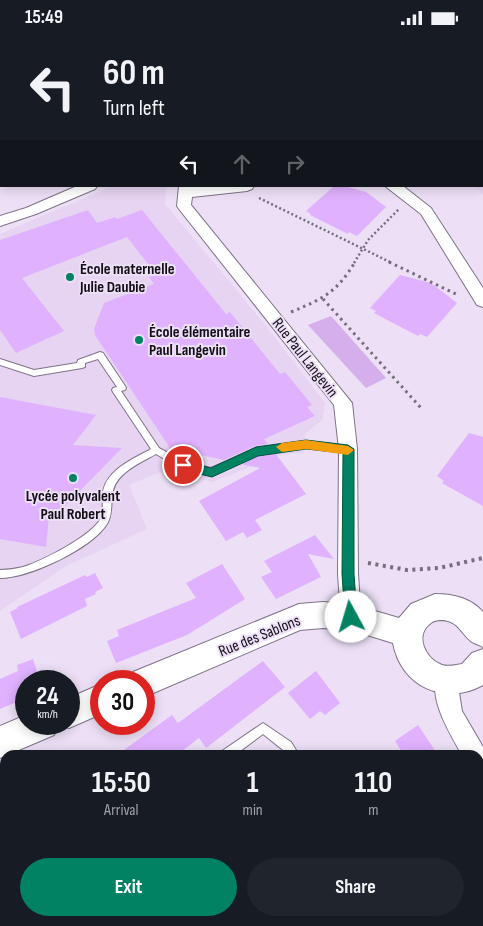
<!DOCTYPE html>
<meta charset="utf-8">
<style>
:root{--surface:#171b24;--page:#20242c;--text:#f1f3f6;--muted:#9ea1a6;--accent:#008263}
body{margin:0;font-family:"Sofia Sans Condensed",sans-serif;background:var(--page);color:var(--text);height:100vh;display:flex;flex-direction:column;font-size:19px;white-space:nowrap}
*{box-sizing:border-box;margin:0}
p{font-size:16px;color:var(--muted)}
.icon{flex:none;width:28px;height:28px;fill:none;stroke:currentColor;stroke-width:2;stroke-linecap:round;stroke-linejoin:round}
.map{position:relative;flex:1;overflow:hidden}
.details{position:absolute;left:0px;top:715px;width:484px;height:176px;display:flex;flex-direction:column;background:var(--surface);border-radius:15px 15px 0 0;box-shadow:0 2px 12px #0003}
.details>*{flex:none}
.guide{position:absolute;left:0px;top:0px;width:484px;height:152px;box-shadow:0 2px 12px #0003;background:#171b24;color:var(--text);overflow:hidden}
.speed{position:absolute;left:15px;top:635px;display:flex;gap:10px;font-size:25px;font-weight:700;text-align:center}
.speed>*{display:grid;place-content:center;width:65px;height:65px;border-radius:50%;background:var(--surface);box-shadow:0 2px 12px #0003;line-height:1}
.speed small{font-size:12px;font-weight:400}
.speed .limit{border:8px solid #d22;background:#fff;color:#111}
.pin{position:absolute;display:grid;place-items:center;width:42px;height:42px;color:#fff;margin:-21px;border:2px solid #fff;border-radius:50%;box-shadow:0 1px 5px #0007}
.me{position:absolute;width:55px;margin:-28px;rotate:354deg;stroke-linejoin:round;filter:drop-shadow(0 0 4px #0008)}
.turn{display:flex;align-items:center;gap:18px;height:105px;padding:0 20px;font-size:22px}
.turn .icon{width:65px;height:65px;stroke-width:2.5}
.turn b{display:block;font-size:35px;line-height:42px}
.lanes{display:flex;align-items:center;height:48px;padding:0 20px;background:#0003;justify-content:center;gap:25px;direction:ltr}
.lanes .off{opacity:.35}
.eta{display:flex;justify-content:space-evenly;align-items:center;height:85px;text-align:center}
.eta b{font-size:30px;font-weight:700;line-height:35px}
.cta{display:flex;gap:10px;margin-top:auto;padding:10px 20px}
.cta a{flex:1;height:58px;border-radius:30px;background:var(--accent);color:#fff;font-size:20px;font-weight:700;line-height:58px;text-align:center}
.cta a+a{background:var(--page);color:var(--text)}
.status{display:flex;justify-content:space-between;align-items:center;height:35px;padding:0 25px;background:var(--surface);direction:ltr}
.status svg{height:14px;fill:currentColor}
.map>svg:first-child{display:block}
</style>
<div class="status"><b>15:49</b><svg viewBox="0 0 49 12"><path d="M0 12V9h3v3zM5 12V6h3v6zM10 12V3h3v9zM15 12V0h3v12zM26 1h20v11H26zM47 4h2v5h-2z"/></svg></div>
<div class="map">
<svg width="483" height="891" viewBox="0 0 483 891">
<rect width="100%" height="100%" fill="#ecdff6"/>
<g fill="#e6d4f2">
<polygon points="202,0 483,0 483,159 473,151 482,151 482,1"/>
<polygon points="113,151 166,151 165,169 266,291 325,368 322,385 305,399 306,409 303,418 283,419 212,447 165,435 129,450 147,494 66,531 0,576 0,199"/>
</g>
<polygon fill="#d4afec" points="331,281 386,343 366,353 308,290"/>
<g fill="#e0b1ff">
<polygon points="334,151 344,151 366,157 386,172 357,201 349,197 348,199 310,180 311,179 306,176"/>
<polygon points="88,175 97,188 115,182 117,184 142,175 226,279 230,277 280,339 285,337 312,370 307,372 315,381 264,404 268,409 255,411 224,425 170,413 95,300 94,294 104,268 154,249 149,242 156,239 127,202 22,243 64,296 16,318 0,295 0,205"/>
<polygon points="400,240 431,248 457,268 427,302 420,299 418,301 374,278 376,276 370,273"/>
<polygon points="0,362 96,380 73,410 122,413 54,482 49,482 46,512 0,504"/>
<polygon points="469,398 483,402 483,471 442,448 444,446 437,441"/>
<polygon points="275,418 306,459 255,485 262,495 247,503 243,497 226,506 199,466 260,433 241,429 258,421"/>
<polygon points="315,500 334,524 308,519 321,542 276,564 261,542 272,537 264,526"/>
<polygon points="222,529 245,564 187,600 116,628 107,606 119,601 117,595 196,563 186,548"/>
<polygon points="95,538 103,553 95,557 96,559 85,564 87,571 21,604 10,577 18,573 17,572 85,540 87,542"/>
<polygon points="33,624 40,646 26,646 26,663 0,674 0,644 18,636 17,630"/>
<polygon points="263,626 285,652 206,713 199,703 177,720 117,720 172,680 178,688"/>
<polygon points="316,636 340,668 325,680 320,676 310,684 288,658"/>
<polygon points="418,690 438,720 404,720 395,706"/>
</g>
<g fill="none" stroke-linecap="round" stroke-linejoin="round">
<defs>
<g id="lane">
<polygon points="453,0 462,0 463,1 454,1"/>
<rect x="482" y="12" width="1" height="4"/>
<path d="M 100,317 L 103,318 L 125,351 L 126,353 L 125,355 L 121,356 L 159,413 L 185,427 L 211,433 L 256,413 L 306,406 L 348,411 L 351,412 L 352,414 L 351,416 L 348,417 L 306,412 L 257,419 L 212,441 L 180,433 L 156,419 C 138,429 113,439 112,462 C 111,471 112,481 107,489 C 91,514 29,543 0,543 L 0,535 C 8,535 15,534 23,532 C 42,526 92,501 101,483 C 104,475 102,465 103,456 C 108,434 133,424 151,414 L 113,357 L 112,355 L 113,353 L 117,352 L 98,324 L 85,328 L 85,332 L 82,333 L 34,341 L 0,330 L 0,324 L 34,335 L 77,328 L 78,325 Z"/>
<polygon points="263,688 291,707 299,720 287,720 283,715 263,699 235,720 221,720 222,716"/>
<polygon points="197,886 209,886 208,891 196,891"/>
</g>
<g id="street">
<polygon points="138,0 151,0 152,1 139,1"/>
<polygon points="0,4 1,5 1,13 0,12"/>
<polygon points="77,151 97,151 95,154 36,179 0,191 0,181 26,173"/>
<polygon points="179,151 254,151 252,154 247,156 192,162 191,170 352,368 357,414 358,539 361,582 358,589 351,592 344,589 341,582 338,539 339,414 334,370 179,174 177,171"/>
<polygon points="385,151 403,151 431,173 483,253 483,272 477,270 421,179"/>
<path d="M 446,635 L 454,638 L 457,645 L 462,676 L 483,712 L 483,728 L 479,730 L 479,720 L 462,720 C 450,698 427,663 438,638 Z"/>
</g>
<g id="secondary">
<path d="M 435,559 C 452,559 471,563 483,577 L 483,612 C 480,610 475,609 472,607 C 461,599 459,586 442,585 C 439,585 435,585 431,588 C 414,600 425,624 442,630 C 448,632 456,630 462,629 L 472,618 L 483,614 L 483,650 C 445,671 401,652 393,608 L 351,595 L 323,593 L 300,595 L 144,662 L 144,646 L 129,646 L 133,637 L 299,569 L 323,567 L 351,569 L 399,583 L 411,569 Z"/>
<polygon points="101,649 101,679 69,693 59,689 54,700 0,723 0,691 26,680 26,689 69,689 69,663"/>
</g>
</defs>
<use href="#lane" stroke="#7f7387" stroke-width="2"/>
<use href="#street" stroke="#7f7387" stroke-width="2"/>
<use href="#secondary" stroke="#7f7387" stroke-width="2"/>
<g stroke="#766e7d" stroke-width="2.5" stroke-dasharray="2 2.5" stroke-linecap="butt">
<polyline points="108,1 110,0"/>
<polyline points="259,163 392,228"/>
<polyline points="354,228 368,205 399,174"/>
</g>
<g stroke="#766e7d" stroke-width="3" stroke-dasharray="2.5 4" stroke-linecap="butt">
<polyline points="389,227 458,260"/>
<polyline points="323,264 421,373"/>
<path d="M 291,277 C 323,264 337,257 355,227"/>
</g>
<polyline stroke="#766e7d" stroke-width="4" stroke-dasharray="3 4.5" stroke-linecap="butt" points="368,528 407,535 439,533 483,523"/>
<use href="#lane" fill="#fff" fill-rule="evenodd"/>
<use href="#street" fill="#fff" fill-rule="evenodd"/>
<use href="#secondary" fill="#fff" fill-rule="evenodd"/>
</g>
<polygon fill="#008263" stroke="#005440" points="306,405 348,410 354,414 354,539 357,582 356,586 351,588 347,586 345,582 342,539 343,418 306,414 258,421 212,442 183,435 177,430 183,426 211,433 256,412"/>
<polygon fill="#f59e0b" points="306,405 348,411 354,415 348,420 306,414 282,417 276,412 282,408"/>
<g fill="#008263" stroke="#ecdff6" stroke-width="2">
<circle cx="70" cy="242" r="5"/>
<circle cx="139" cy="305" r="5"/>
<circle cx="73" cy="443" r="5"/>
</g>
<g text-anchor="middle" stroke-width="4" stroke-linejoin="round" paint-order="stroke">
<g font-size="16" font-weight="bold" fill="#140f17" stroke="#ecdff6" text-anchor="start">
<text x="80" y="239">École maternelle<tspan x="80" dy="18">Julie Daubie</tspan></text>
<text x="149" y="302">École élémentaire<tspan x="149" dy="18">Paul Langevin</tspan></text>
<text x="73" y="466" text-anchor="middle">Lycée polyvalent<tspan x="73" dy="18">Paul Robert</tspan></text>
</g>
<g font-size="16" fill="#140f17" stroke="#ecdff6">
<text transform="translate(306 322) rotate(52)" y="6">Rue Paul Langevin</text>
<text transform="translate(259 600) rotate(-22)" y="6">Rue des Sablons</text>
</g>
</g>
</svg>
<div class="speed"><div>24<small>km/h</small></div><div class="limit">30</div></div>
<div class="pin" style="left:183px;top:430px;background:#d93025"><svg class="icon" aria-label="arrive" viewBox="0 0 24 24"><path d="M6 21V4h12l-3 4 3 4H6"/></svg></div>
<svg class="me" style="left:351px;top:582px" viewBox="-20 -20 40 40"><circle r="19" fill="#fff"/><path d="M0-13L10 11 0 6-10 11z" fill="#008263"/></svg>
<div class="guide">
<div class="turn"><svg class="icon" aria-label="left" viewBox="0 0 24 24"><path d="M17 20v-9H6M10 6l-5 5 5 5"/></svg><div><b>60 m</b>Turn left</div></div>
<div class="lanes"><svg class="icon" aria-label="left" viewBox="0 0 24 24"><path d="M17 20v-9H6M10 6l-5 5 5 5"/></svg><svg class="icon off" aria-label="ahead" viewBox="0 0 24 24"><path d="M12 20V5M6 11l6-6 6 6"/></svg><svg class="icon off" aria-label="right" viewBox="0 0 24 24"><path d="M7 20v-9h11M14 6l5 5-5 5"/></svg></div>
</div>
<section class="details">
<div class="eta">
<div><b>15:50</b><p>Arrival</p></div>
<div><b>1</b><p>min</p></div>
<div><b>110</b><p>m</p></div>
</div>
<div class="cta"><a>Exit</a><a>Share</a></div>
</section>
</div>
